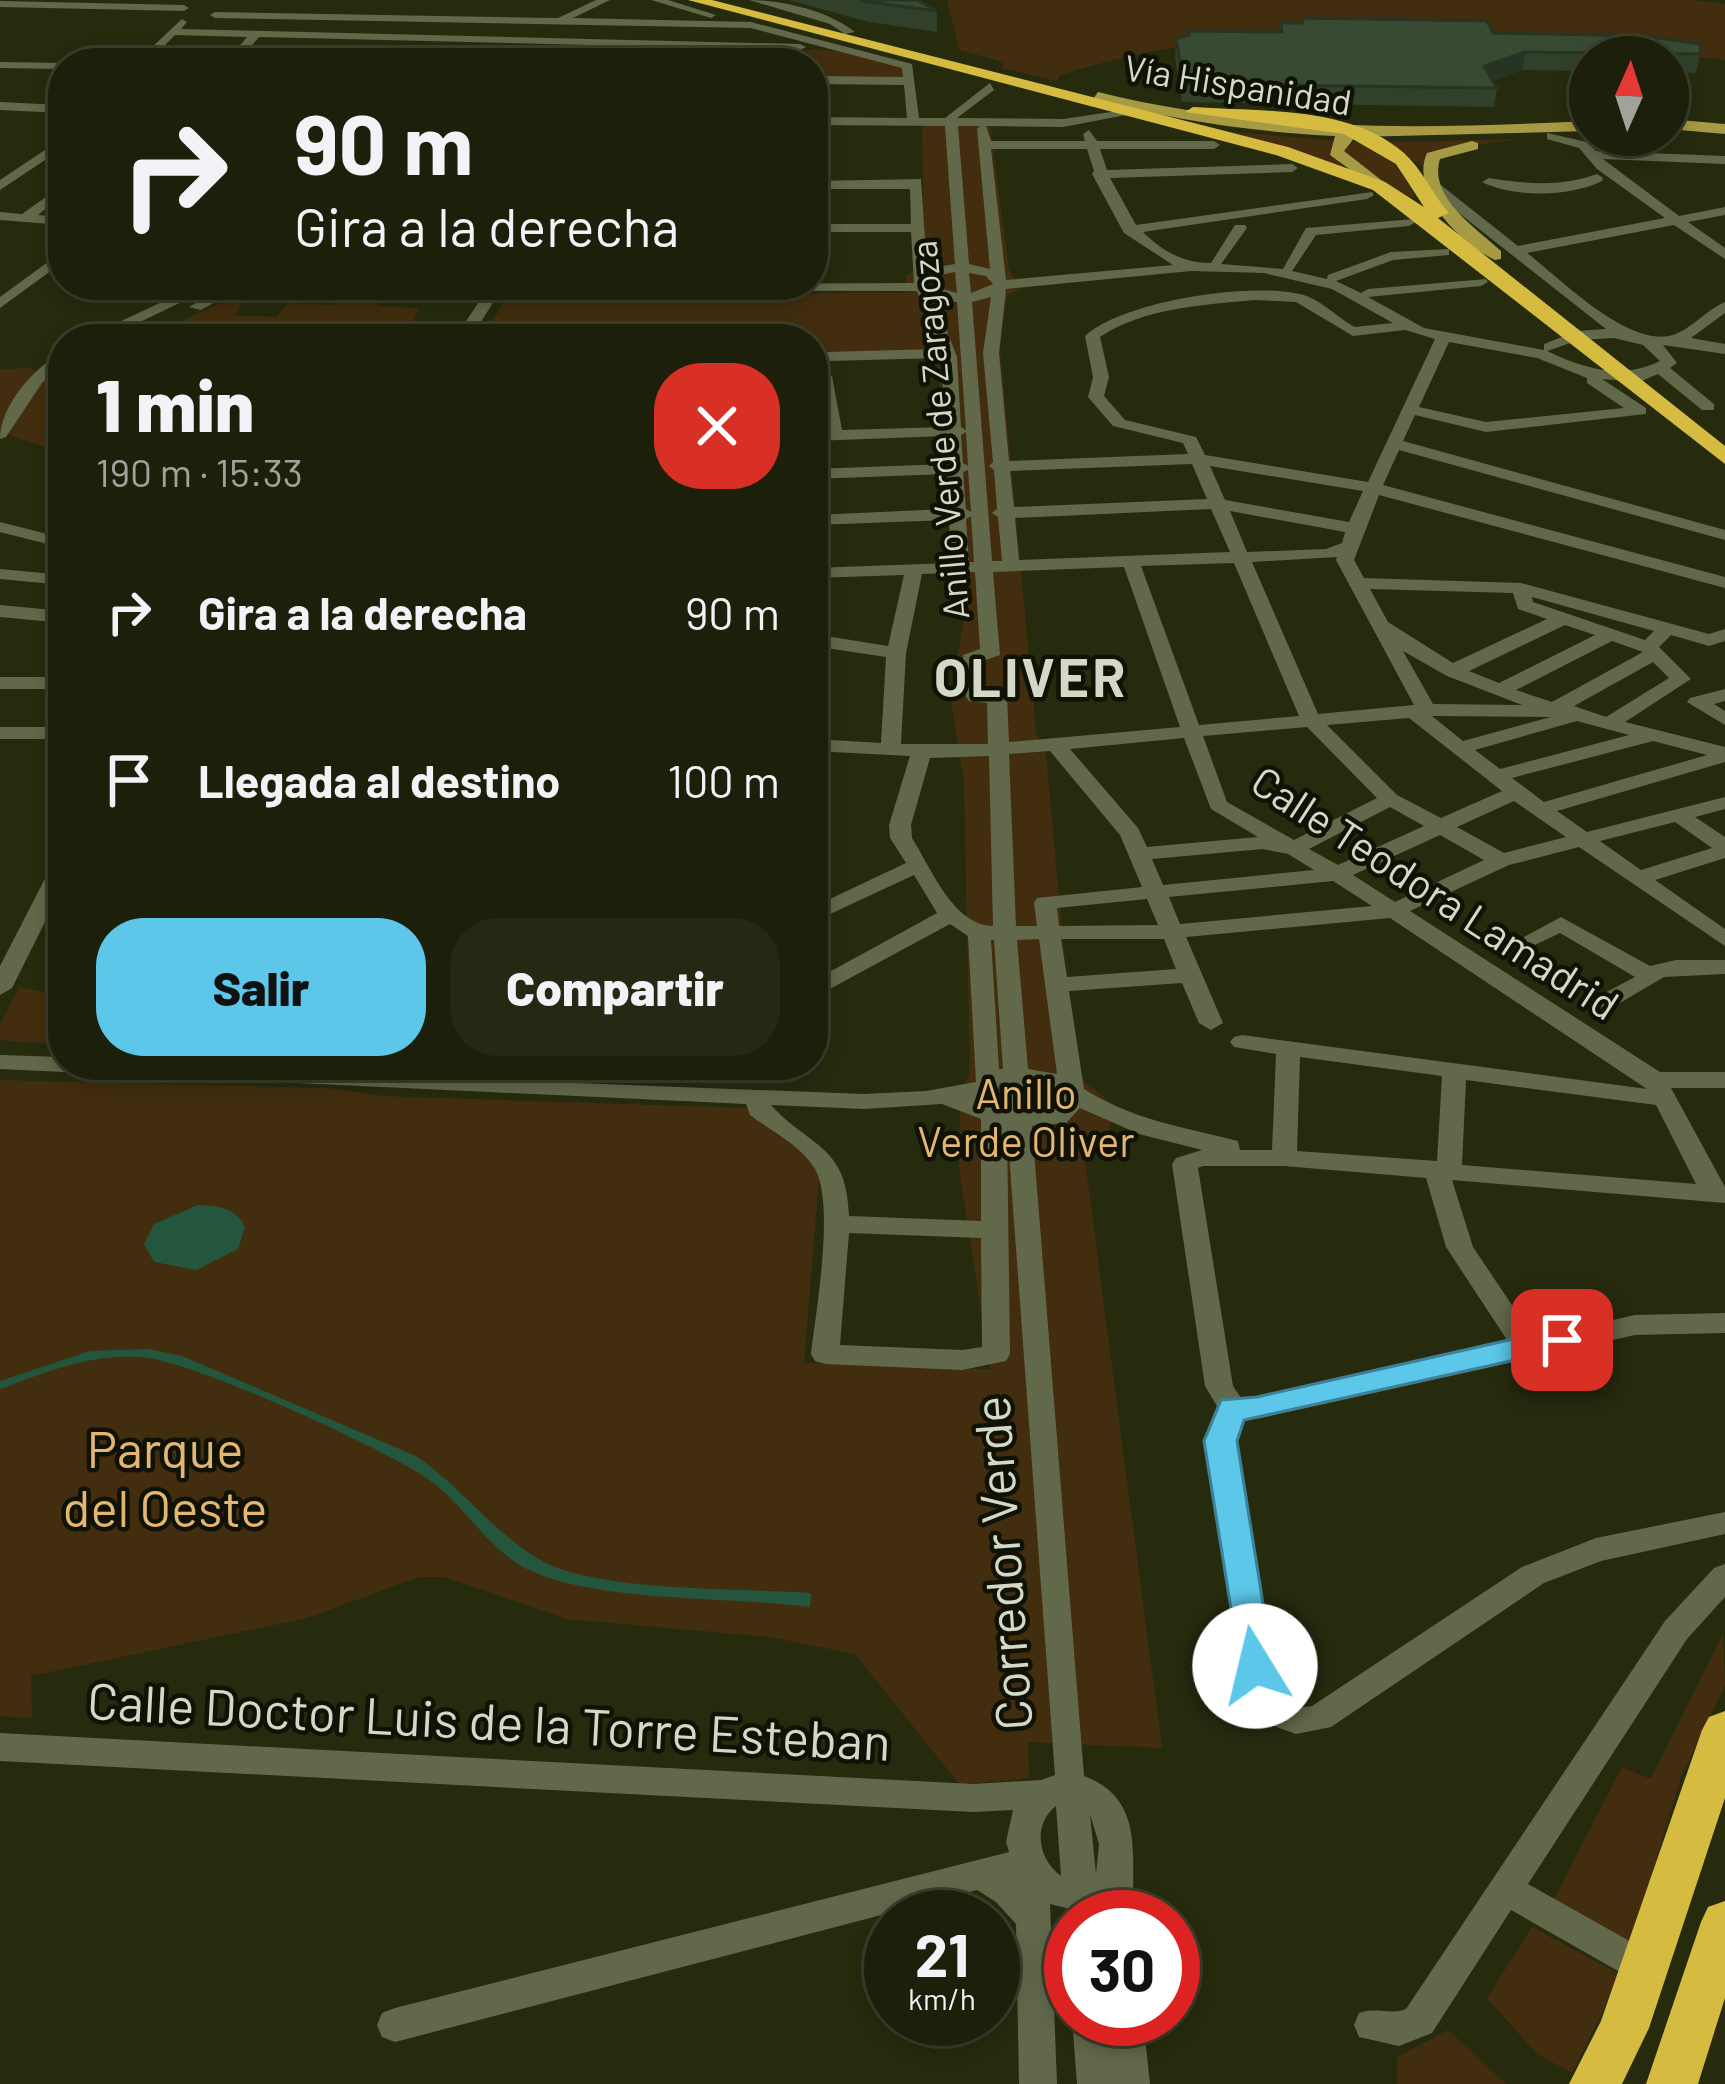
<!DOCTYPE html>
<html lang="es">
<meta charset="utf-8">
<style>
:root{--surface:#1c200a;--page:#252813;--text:#f1f3f6;--muted:#a0a39c;--line:#3a3e2b;--accent:#5cc7e8}
body{margin:0;font-family:Barlow,sans-serif;background:var(--page);color:var(--text);height:100vh;display:flex;flex-direction:column;font-size:45px;white-space:nowrap}
*{box-sizing:border-box;margin:0}
p{font-size:39px;color:var(--muted)}
.icon{flex:none;width:66px;height:66px;fill:none;stroke:currentColor;stroke-width:2;stroke-linecap:round;stroke-linejoin:round}
.map{position:relative;flex:1;overflow:hidden}
.sheet{position:absolute;left:48px;top:324px;width:780px;height:756px;display:flex;flex-direction:column;background:var(--surface);border-radius:48px;box-shadow:0 6px 18px #0003,0 0 0 3px var(--line)}
.sheet>*{flex:none}
.guide{position:absolute;left:48px;top:48px;width:780px;height:252px;border-radius:48px;box-shadow:0 6px 18px #0003,0 0 0 3px var(--line);background:#1c200a;color:var(--text);overflow:hidden}
.needle{width:78px;rotate:3deg}
.fabs{position:absolute;left:1569px;top:36px;display:grid;gap:24px}
.fabs a{display:grid;place-items:center;width:120px;height:120px;border-radius:50%;background:var(--surface);box-shadow:0 6px 18px #0003,0 0 0 3px var(--line);font-size:60px}
.speed{position:absolute;left:864px;top:1890px;display:flex;gap:24px;font-size:60px;font-weight:700;text-align:center}
.speed>*{display:grid;place-content:center;width:156px;height:156px;border-radius:50%;background:var(--surface);box-shadow:0 6px 18px #0003,0 0 0 3px var(--line);line-height:1}
.speed small{font-size:30px;font-weight:400}
.speed .limit{border:18px solid #d22;background:#fff;color:#111}
.pin{position:absolute;display:grid;place-items:center;width:102px;height:102px;color:#fff;margin:-51px;border-radius:24px;box-shadow:0 6px 18px #0006}
.me{position:absolute;width:132px;margin:-66px;rotate:351deg;stroke-linejoin:round;filter:drop-shadow(0 0 9px #0008)}
.turn{display:flex;align-items:center;gap:42px;height:252px;padding:0 48px;font-size:54px}
.turn .icon{width:156px;height:156px;stroke-width:2.5}
.turn b{display:block;font-size:84px;line-height:102px}
.round{display:grid;place-items:center;flex:none;width:126px;height:126px;border-radius:48px;background:var(--page)}
.headline{display:flex;align-items:center;justify-content:space-between;height:204px;padding:0 48px}
h1{font-size:72px;font-weight:800;line-height:90px}
.action{display:flex;gap:24px;margin-top:auto;padding:24px 48px}
.action a{flex:1;height:138px;border-radius:48px;background:var(--accent);color:#111;font-size:48px;font-weight:800;line-height:138px;text-align:center}
.action a+a{background:var(--page);color:var(--text)}
ul{padding:0;list-style:none}
li{display:flex;align-items:center;gap:36px;height:168px;padding:0 48px}
li div{flex:1}
li b{display:block;font-size:45px}
li em{font-style:normal}
.map>svg:first-child{display:block}
</style>
<div class="map">
<svg width="1725" height="2084" viewBox="0 0 1725 2084">
<rect width="100%" height="100%" fill="#262b0e"/>
<g fill="#422e0e">
<path d="M 947,0 L 1695,0 L 1725,4 L 1725,60 C 1502,34 1278,6 1060,75 L 1057,81 L 1002,68 L 1004,62 L 959,50 Z"/>
<polygon points="807,50 845,51 902,66 903,79 813,78 813,63 804,63"/>
<polygon points="922,124 990,126 1009,269 1020,288 1007,296 1000,348 1036,732 1046,754 1075,1074 1113,1104 1110,1129 1084,1153 1162,1748 1028,1742 1029,1778 960,1785 855,1654 770,1637 566,1619 445,1577 419,1577 307,1618 31,1676 32,1718 0,1716 0,1080 329,1088 383,1096 746,1108 820,1166 804,1363 990,1369 959,1168 960,1089 970,1076 964,781 950,695 970,590 960,576 936,351 813,355 813,339 178,339 166,328 221,303 243,303 234,315 276,317 288,303 333,305 345,288 389,290 377,306 420,308 411,325 488,328 509,294 905,293 907,275 924,266"/>
<polygon points="1210,130 1361,143 1518,139 1449,149 1425,168 1409,158 1395,159 1415,197 1410,197 1333,157 1348,171"/>
<polygon points="30,368 63,385 63,453 0,432 0,369"/>
<polygon points="19,987 63,995 63,1045 0,1040 0,1025"/>
<polygon points="1723,1634 1725,1685 1681,1777 1630,1948 1551,1905 1622,1767 1651,1779"/>
<polygon points="1532,1927 1621,1975 1572,2073 1537,2054 1487,1998"/>
<polygon points="1448,2030 1506,2084 1397,2084 1397,2057"/>
</g>
<g fill="#23563c">
<path d="M 198,1205 C 219,1206 235,1207 245,1227 L 238,1249 L 196,1270 L 154,1262 L 144,1244 L 154,1224 Z"/>
<path d="M 148,1349 L 182,1356 L 416,1456 C 463,1488 497,1537 544,1562 C 602,1592 742,1588 811,1593 L 810,1607 C 729,1596 599,1603 529,1570 C 488,1550 465,1505 428,1479 C 384,1448 192,1361 142,1357 C 91,1353 46,1372 0,1389 L 0,1381 L 90,1351 Z"/>
</g>
<g fill="none" stroke-linecap="round" stroke-linejoin="round">
<g fill="#62684a" fill-rule="evenodd">
<path d="M 596,0 L 610,0 L 573,18 L 751,22 L 912,64 L 919,118 L 945,118 L 990,83 L 994,90 L 957,118 L 1063,119 L 1131,109 L 1137,113 L 1063,127 L 986,126 L 991,141 L 1085,141 L 1083,134 L 1089,130 L 1097,141 L 1214,141 L 1220,145 L 1214,149 L 1100,149 L 1107,170 L 1292,164 L 1298,168 L 1292,172 L 1110,178 L 1136,225 L 1372,192 L 1374,195 L 1367,199 L 1143,232 C 1162,251 1183,263 1211,263 L 1235,225 L 1245,225 L 1247,228 L 1221,264 L 1283,269 L 1306,228 L 1414,219 L 1416,222 L 1409,226 L 1316,235 L 1292,271 L 1327,279 L 1328,275 L 1391,252 L 1449,249 L 1449,255 L 1393,260 L 1336,281 L 1361,293 L 1368,289 L 1486,279 L 1488,282 L 1481,286 L 1368,297 L 1424,328 L 1544,350 L 1544,344 L 1577,331 L 1606,329 L 1427,188 L 1427,182 L 1437,182 L 1518,246 L 1665,218 L 1597,169 L 1579,148 L 1547,139 L 1547,133 L 1587,142 L 1596,151 L 1725,156 L 1725,164 L 1603,159 L 1679,216 L 1725,207 L 1725,215 L 1688,222 L 1725,248 L 1725,259 L 1674,225 L 1527,253 C 1561,279 1634,354 1678,333 C 1695,325 1708,309 1725,302 L 1725,313 L 1691,338 L 1725,344 L 1725,354 L 1663,345 L 1677,363 L 1670,368 L 1714,404 L 1714,410 L 1702,410 L 1658,374 L 1639,382 L 1602,379 L 1646,408 L 1646,414 L 1486,432 L 1415,415 L 1403,441 L 1725,530 L 1725,540 L 1399,450 L 1383,485 L 1725,577 L 1725,588 L 1379,495 L 1354,560 L 1364,578 L 1521,583 L 1709,634 L 1725,629 L 1725,641 L 1709,646 L 1671,635 L 1659,647 L 1691,679 L 1625,722 L 1725,747 L 1725,762 L 1557,811 L 1587,832 L 1725,797 L 1725,809 L 1695,817 L 1725,837 L 1725,858 L 1655,880 L 1725,929 L 1725,946 L 1579,847 L 1509,865 L 1410,911 L 1660,1072 L 1725,1072 L 1725,1088 L 1671,1088 L 1725,1187 L 1725,1203 L 1452,1180 L 1473,1247 L 1534,1338 L 1635,1315 L 1725,1313 L 1725,1333 L 1635,1335 L 1257,1419 L 1243,1419 L 1235,1441 L 1276,1700 L 1297,1708 L 1312,1706 L 1522,1567 L 1596,1538 L 1725,1512 L 1725,1534 L 1601,1561 L 1544,1583 L 1331,1727 L 1296,1734 L 1250,1717 L 1245,1708 L 1205,1441 L 1218,1408 L 1205,1386 L 1172,1164 L 1176,1158 L 1202,1150 L 1139,1134 L 1080,1108 L 1066,1123 L 1032,1126 L 1084,1776 C 1149,1800 1129,1863 1134,1917 L 1098,1917 L 1098,1906 L 1078,1911 L 1050,1904 L 1057,2084 L 1019,2084 L 1016,1924 L 996,1902 L 977,1890 L 395,2042 L 382,2037 L 377,2025 L 382,2013 L 395,2008 L 1009,1852 L 1006,1842 L 1013,1810 L 973,1812 L 0,1761 L 0,1733 L 973,1784 L 1041,1780 L 1055,1775 L 1007,1127 L 1010,1354 L 1006,1361 L 962,1370 L 825,1364 L 815,1361 L 811,1354 C 816,1310 835,1205 815,1169 C 802,1146 771,1131 750,1115 L 746,1104 L 0,1069 L 0,1055 L 63,1057 L 63,1065 L 237,1065 L 575,1083 L 864,1094 L 926,1091 L 976,1082 L 968,936 L 950,924 L 813,998 L 813,981 L 937,913 L 914,875 L 813,922 L 813,907 L 906,863 L 890,838 L 889,825 L 910,756 L 813,751 L 813,739 L 881,743 L 886,657 L 813,646 L 813,634 L 888,646 L 904,575 L 813,578 L 813,568 L 951,563 L 949,520 L 813,525 L 813,515 L 948,509 L 947,474 L 813,479 L 813,469 L 946,464 L 945,436 L 813,441 L 813,431 L 826,431 L 816,376 L 824,371 L 832,376 L 842,430 L 945,427 L 941,358 L 828,361 L 813,369 L 813,358 L 825,352 L 938,349 L 917,291 L 501,290 L 470,339 L 454,339 L 487,290 L 435,289 L 428,285 L 914,283 L 911,232 L 813,232 L 813,224 L 911,224 L 910,189 L 813,189 L 813,181 L 921,179 L 927,269 L 955,264 L 945,126 L 813,125 L 813,117 L 907,118 L 904,85 L 813,84 L 813,76 L 903,77 L 902,68 L 751,28 L 215,18 L 210,15 L 215,12 L 558,18 ZM 958,126 L 980,126 L 977,129 L 990,269 L 969,264 ZM 991,149 L 1087,149 L 1094,171 L 1092,174 L 1124,233 L 1173,265 L 1006,280 ZM 1191,271 L 1264,273 L 1332,289 L 1393,323 L 1355,327 C 1336,317 1321,299 1300,294 C 1249,282 1123,301 1085,336 L 1093,377 L 1088,397 L 1113,426 L 1183,443 L 1188,454 L 1009,461 L 999,353 L 1006,289 ZM 955,272 L 957,293 L 928,285 L 930,277 ZM 969,273 L 986,276 L 993,284 L 971,293 ZM 991,297 L 983,353 L 993,462 L 989,466 L 994,470 L 997,509 L 992,513 L 998,517 L 1002,561 L 992,561 L 972,302 ZM 934,298 L 957,302 L 966,430 L 961,427 L 957,357 ZM 1254,300 L 1296,302 L 1353,336 L 1405,330 L 1435,339 L 1368,482 L 1205,455 L 1196,437 L 1125,420 L 1104,396 L 1109,377 L 1100,337 C 1143,308 1203,305 1254,300 ZM 1614,338 L 1643,345 L 1660,361 C 1621,380 1585,369 1547,351 L 1579,340 ZM 1449,342 L 1537,358 L 1587,378 L 1587,383 L 1624,408 L 1486,422 L 1419,407 ZM 966,432 L 968,466 L 963,463 L 961,435 ZM 1192,464 L 1207,499 L 1014,507 L 1010,471 ZM 1210,466 L 1363,491 L 1349,522 L 1225,500 ZM 968,470 L 971,512 L 966,509 L 963,472 ZM 1211,509 L 1230,552 L 1019,560 L 1015,518 ZM 1230,511 L 1345,532 L 1342,543 L 1326,549 L 1247,552 ZM 971,516 L 974,562 L 969,562 L 966,519 ZM 1337,557 L 1336,560 L 1414,705 L 1318,714 L 1252,562 ZM 1234,563 L 1299,716 L 1199,725 L 1141,566 ZM 1124,567 L 1180,727 L 1009,742 L 1007,697 L 1004,693 L 985,691 L 983,661 L 1000,655 L 993,572 ZM 975,572 L 980,649 L 963,655 L 966,697 L 969,701 L 987,703 L 988,744 L 901,744 L 906,653 L 922,574 ZM 1370,589 L 1513,593 L 1518,609 L 1547,619 L 1453,663 L 1388,622 ZM 1532,597 L 1654,631 L 1645,640 L 1533,602 ZM 1565,625 L 1595,635 L 1499,683 L 1469,671 ZM 1612,641 L 1643,652 L 1552,702 L 1516,690 ZM 1403,651 L 1447,676 L 1522,705 L 1433,704 ZM 1653,662 L 1669,678 L 1606,717 L 1574,706 ZM 1432,716 L 1551,717 L 1463,741 ZM 1409,718 L 1502,791 L 1441,818 L 1397,795 L 1327,725 ZM 1577,721 L 1629,735 L 1500,769 L 1475,750 ZM 1307,727 L 1377,798 L 1294,840 L 1227,802 L 1203,736 ZM 1184,738 L 1211,809 L 1258,837 L 1147,847 L 1138,828 L 1070,749 ZM 1653,741 L 1707,755 L 1544,802 L 1512,778 ZM 1050,751 L 1120,835 L 1142,887 L 1037,898 L 1034,903 L 1037,926 L 1016,926 L 1009,754 ZM 989,756 L 993,926 C 953,925 931,868 912,838 L 911,825 L 930,758 ZM 1514,801 L 1566,837 L 1504,853 L 1457,827 ZM 1390,807 L 1424,826 L 1338,865 L 1309,849 ZM 1675,822 L 1712,848 L 1641,870 L 1600,841 ZM 1440,835 L 1484,860 L 1395,902 L 1353,875 ZM 1263,849 L 1288,854 L 1314,870 L 1163,885 L 1152,859 ZM 1333,881 L 1372,906 L 1180,924 L 1169,897 ZM 1147,899 L 1158,925 L 1059,926 L 1057,908 ZM 1390,918 L 1647,1089 L 1242,1035 L 1234,1037 L 1230,1042 L 1234,1047 L 1276,1054 L 1272,1150 L 1240,1150 L 1238,1141 C 1183,1127 1133,1120 1084,1089 L 1069,991 L 1182,983 L 1199,1023 L 1211,1030 L 1223,1023 L 1186,937 ZM 1039,939 L 1057,1074 L 1028,1069 L 1017,940 ZM 1061,939 L 1164,939 L 1176,969 L 1067,977 ZM 991,940 L 994,940 L 1003,1069 L 999,1069 ZM 1300,1057 L 1442,1076 L 1437,1161 L 1297,1151 ZM 1466,1080 L 1656,1105 L 1696,1184 L 1462,1165 ZM 1000,1083 L 1004,1083 L 1006,1111 L 987,1104 L 995,1097 ZM 1029,1083 L 1059,1092 L 1060,1099 L 1050,1109 L 1031,1110 ZM 942,1104 L 981,1119 L 981,1221 L 849,1216 C 847,1144 810,1148 771,1105 L 864,1109 ZM 1203,1166 L 1284,1166 L 1426,1178 L 1446,1247 L 1509,1343 L 1257,1399 L 1241,1398 L 1233,1386 L 1198,1168 ZM 849,1233 L 981,1238 L 982,1347 L 962,1350 L 840,1345 ZM 1056,1806 L 1061,1876 C 1038,1859 1032,1825 1056,1806 ZM 1090,1814 L 1099,1844 L 1096,1874 Z"/>
<polygon points="651,0 668,0 716,15 711,18"/>
<path d="M 749,0 C 782,0 829,11 855,32 L 845,34 L 830,24 Z"/>
<polygon points="0,1 184,5 189,8 184,11 0,7"/>
<polygon points="182,19 187,22 181,29 800,44 806,47 800,50 259,37 237,63 225,63 247,37 175,35 147,63 135,63"/>
<polygon points="0,62 63,63 65,63 63,69 0,68"/>
<polygon points="0,102 63,105 63,113 0,110"/>
<polygon points="63,138 63,148 0,190 0,180"/>
<path d="M 1597,174 L 1603,178 L 1602,181 C 1570,197 1514,198 1482,182 L 1489,178 C 1526,184 1562,187 1597,174 Z"/>
<polygon points="63,185 63,195 38,215 63,217 63,225 0,220 0,212 22,214"/>
<polygon points="63,251 63,262 0,308 0,297"/>
<polygon points="198,285 217,285 140,322 178,339 156,339 127,328 103,339 83,339"/>
<polygon points="228,285 242,287 201,310 189,307"/>
<polygon points="363,285 377,285 367,293 360,289"/>
<path d="M 63,352 L 63,365 L 42,383 L 6,437 L 0,439 C 0,406 34,367 63,352 Z"/>
<polygon points="0,522 63,538 63,548 0,532"/>
<polygon points="0,569 63,575 63,585 0,579"/>
<polygon points="0,605 63,611 63,623 0,617"/>
<rect x="0" y="677" width="63" height="12"/>
<polygon points="1725,689 1725,701 1714,704 1725,711 1725,725 1687,702 1690,698"/>
<rect x="0" y="727" width="63" height="12"/>
<polygon points="63,858 63,886 12,988 0,995 0,966 52,865"/>
<polygon points="1561,917 1650,966 1676,960 1725,960 1725,974 1664,977 1613,1007 1597,1007 1593,1002 1597,997 1635,977 1560,933 1522,951 1511,944"/>
<path d="M 1725,1564 L 1725,1597 L 1687,1639 L 1528,1884 L 1658,1957 L 1663,1968 L 1658,1979 L 1645,1984 L 1632,1979 L 1511,1910 L 1432,2033 L 1399,2046 L 1359,2037 L 1354,2025 L 1359,2013 C 1376,2007 1391,2015 1406,2009 L 1665,1621 L 1714,1568 Z"/>
<polygon points="1072,2019 1143,2019 1150,2084 1077,2084"/>
</g>
<g fill="#a79a44" fill-rule="evenodd">
<path d="M 1098,92 C 1263,133 1421,129 1590,121 L 1590,131 L 1355,137 L 1344,151 L 1385,183 L 1385,189 L 1379,191 L 1330,155 L 1335,136 C 1252,132 1173,120 1093,99 Z"/>
<polygon points="1668,119 1725,124 1725,134 1668,129"/>
<path d="M 1472,141 L 1478,143 L 1478,149 L 1440,159 C 1428,198 1477,228 1501,251 L 1501,259 L 1495,260 C 1461,244 1409,192 1427,153 Z"/>
</g>
<g fill="#d5bb40" fill-rule="evenodd">
<path d="M 688,0 L 712,0 L 1288,147 L 1385,182 L 1424,207 L 1396,164 L 1344,134 L 1185,112 L 1193,107 C 1261,112 1349,105 1404,153 C 1422,169 1433,195 1449,213 L 1438,218 L 1725,446 L 1725,464 L 1373,190 L 1276,155 Z"/>
<polygon points="1725,1711 1725,1798 1649,2028 1622,2084 1569,2084 1601,2021 1702,1730 1709,1717"/>
<polygon points="1725,1901 1725,1998 1698,2084 1646,2084 1701,1922 1708,1907"/>
</g>
</g>
<g fill="#30402b">
<polygon points="788,0 919,0 918,1 937,11 937,32 869,22"/>
<polygon points="1281,23 1493,33 1700,54 1696,73 1668,72 1668,57 1590,57 1590,71 1522,70 1493,81 1497,88 1494,107 1182,102 1175,57 1176,39 1188,36 1188,31 1280,32"/>
</g>
<polygon fill="#273423" points="1525,52 1522,70 1482,85 1484,66"/>
<g fill="#384b32" stroke="#273423" stroke-width="3">
<polygon points="861,0 917,0 937,11 869,2"/>
<polygon points="1304,18 1487,21 1493,33 1644,36 1701,44 1700,54 1525,52 1484,66 1497,88 1184,84 1176,39 1189,35 1188,31 1282,32 1281,23 1302,23"/>
</g>
<polygon fill="#5cc7e8" stroke="#3c8197" stroke-width="3" points="1562,1328 1578,1340 1573,1347 1244,1420 1237,1441 1273,1666 1267,1677 1255,1681 1242,1677 1204,1441 1221,1400 1257,1397"/>
<g text-anchor="middle" stroke-width="9" stroke-linejoin="round" paint-order="stroke">
<g font-size="36" fill="#d4d8c7" stroke="#101206">
<text transform="translate(1238 85) rotate(9)" y="13">Vía Hispanidad</text>
<text transform="translate(940 430) rotate(-95)" y="13">Anillo Verde de Zaragoza</text>
</g>
<g font-size="42" fill="#d4d8c7" stroke="#101206">
<text transform="translate(1435 893) rotate(33)" y="15">Calle Teodora Lamadrid</text>
</g>
<g font-size="42" fill="#e4b673" stroke="#101206">
<text x="1026" y="1109">Anillo<tspan x="1026" dy="48">Verde Oliver</tspan></text>
</g>
<g font-size="51" fill="#e4b673" stroke="#101206">
<text x="165" y="1468">Parque<tspan x="165" dy="59">del Oeste</tspan></text>
</g>
<g font-size="51" fill="#d4d8c7" stroke="#101206">
<text transform="translate(1003 1563) rotate(-94)" y="18">Corredor Verde</text>
<text transform="translate(489 1722) rotate(3)" y="18">Calle Doctor Luis de la Torre Esteban</text>
</g>
<g font-size="54" font-weight="bold" letter-spacing="3" fill="#d4d8c7" stroke="#101206">
<text x="1031" y="697">OLIVER</text>
</g>
</g>
</svg>
<div class="fabs">
<a><svg class="needle" viewBox="-14 -14 28 28"><path d="M0-13l5 13h-10z" fill="#e53935"/><path d="M0 13l5-13h-10z" fill="#a0a39c"/></svg></a>
</div>
<div class="speed"><div>21<small>km/h</small></div><div class="limit">30</div></div>
<div class="pin" style="left:1562px;top:1340px;background:#d93025"><svg class="icon" aria-label="arrive" viewBox="0 0 24 24"><path d="M6 21V4h12l-3 4 3 4H6"/></svg></div>
<svg class="me" style="left:1255px;top:1666px" viewBox="-20 -20 40 40"><circle r="19" fill="#fff"/><path d="M0-13L10 11 0 6-10 11z" fill="#5cc7e8"/></svg>
<div class="guide">
<div class="turn"><svg class="icon" aria-label="right" viewBox="0 0 24 24"><path d="M7 20v-9h11M14 6l5 5-5 5"/></svg><div><b>90 m</b>Gira a la derecha</div></div>
</div>
<section class="sheet">
<div class="headline"><div><h1>1 min</h1><p>190 m · 15:33</p></div><a class="round" style="background:#d93025;color:#fff"><svg class="icon" aria-label="close" viewBox="0 0 24 24"><path d="M6 6l12 12M18 6L6 18"/></svg></a></div>
<ul>
<li><svg class="icon" aria-label="right" viewBox="0 0 24 24"><path d="M7 20v-9h11M14 6l5 5-5 5"/></svg><div><b>Gira a la derecha</b></div><em>90 m</em></li>
<li><svg class="icon" aria-label="arrive" viewBox="0 0 24 24"><path d="M6 21V4h12l-3 4 3 4H6"/></svg><div><b>Llegada al destino</b></div><em>100 m</em></li>
</ul>
<div class="action"><a>Salir</a><a>Compartir</a></div>
</section>
</div>
